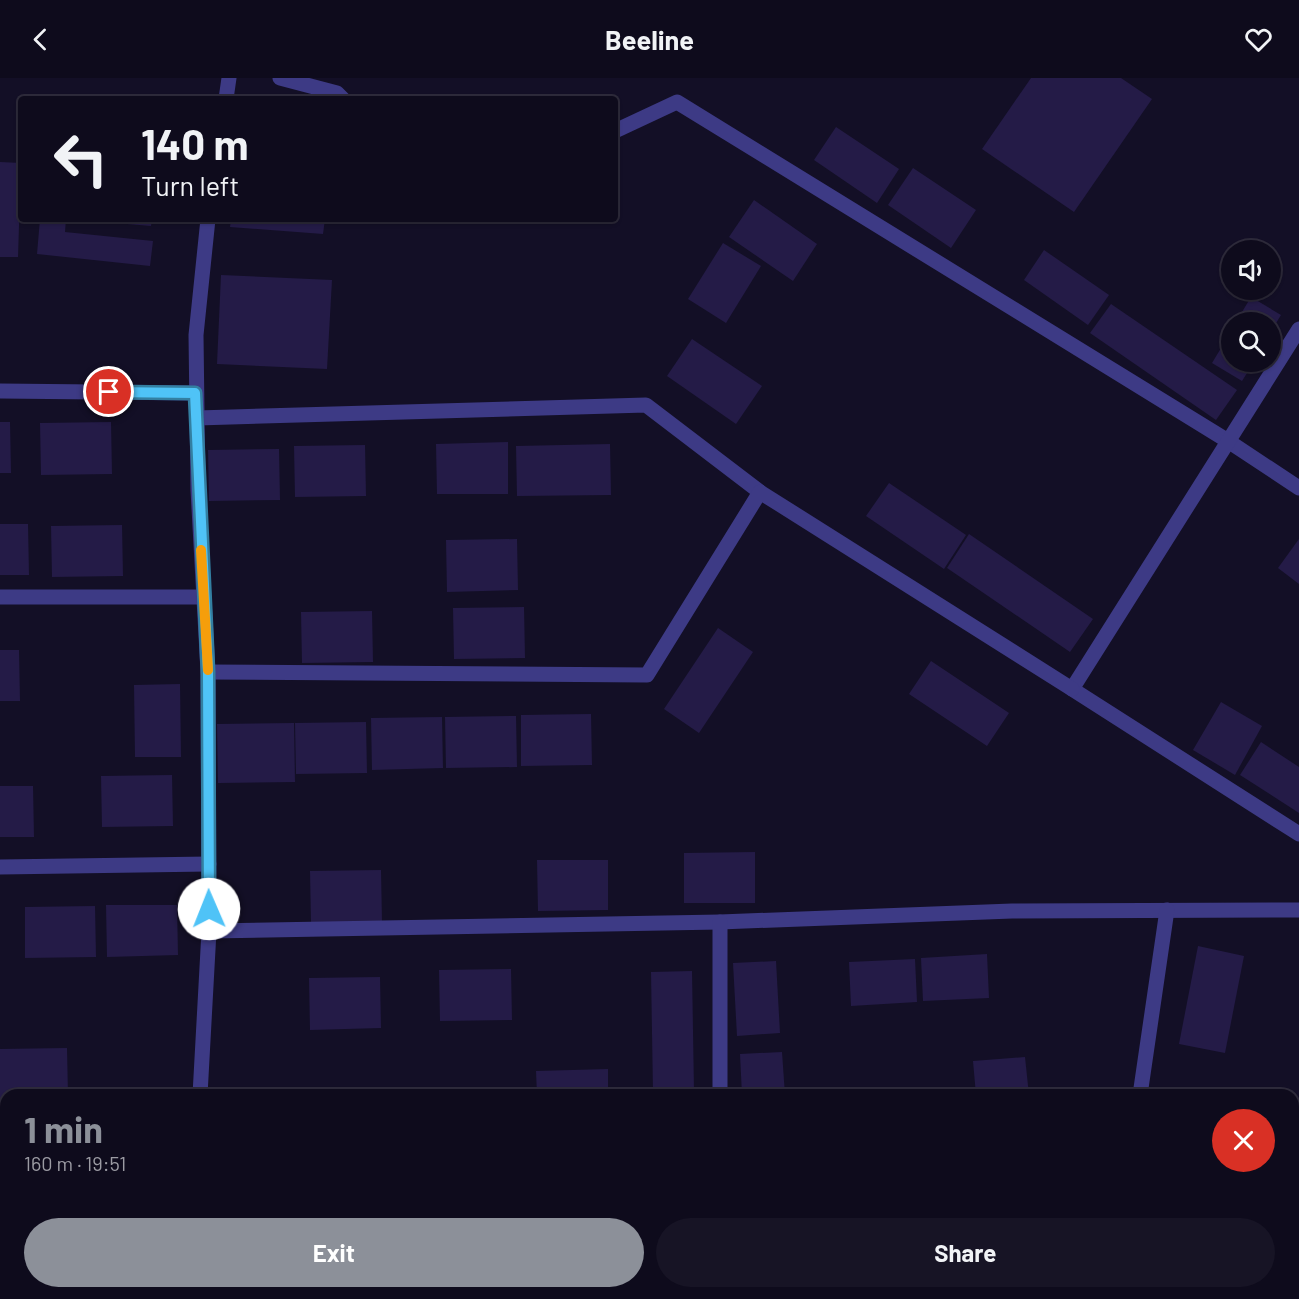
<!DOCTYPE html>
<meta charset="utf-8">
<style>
:root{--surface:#0e0b1c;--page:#171425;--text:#f1f3f6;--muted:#9b9ba3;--line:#2e2b3b;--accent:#8c9099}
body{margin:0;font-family:Barlow,sans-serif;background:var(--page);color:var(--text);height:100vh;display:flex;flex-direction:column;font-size:22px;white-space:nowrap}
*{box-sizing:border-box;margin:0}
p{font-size:20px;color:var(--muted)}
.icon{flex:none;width:33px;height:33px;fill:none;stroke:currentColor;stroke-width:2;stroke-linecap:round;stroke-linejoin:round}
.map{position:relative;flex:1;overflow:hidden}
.drawer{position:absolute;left:0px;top:1011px;width:1299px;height:210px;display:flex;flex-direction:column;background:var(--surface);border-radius:18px 18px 0 0;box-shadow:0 2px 4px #0004,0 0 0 2px var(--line)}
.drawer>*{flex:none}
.guide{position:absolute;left:18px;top:18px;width:600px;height:126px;border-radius:6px;box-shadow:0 2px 4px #0004,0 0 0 2px var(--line);background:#0e0b1c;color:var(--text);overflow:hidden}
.tools{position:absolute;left:1221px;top:162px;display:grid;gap:12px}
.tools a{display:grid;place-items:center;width:60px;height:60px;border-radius:50%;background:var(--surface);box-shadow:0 2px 4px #0004,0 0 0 2px var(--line);font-size:30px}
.pin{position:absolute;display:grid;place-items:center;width:51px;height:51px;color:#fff;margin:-26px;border:3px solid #fff;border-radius:50%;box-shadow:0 2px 6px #0007}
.me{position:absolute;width:66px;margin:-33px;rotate:359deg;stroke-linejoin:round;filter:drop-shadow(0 0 4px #0008)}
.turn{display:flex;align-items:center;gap:21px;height:126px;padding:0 24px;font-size:27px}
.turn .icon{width:78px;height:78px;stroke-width:2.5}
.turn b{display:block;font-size:42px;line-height:51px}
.round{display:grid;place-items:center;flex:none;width:63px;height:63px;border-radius:32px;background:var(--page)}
.overview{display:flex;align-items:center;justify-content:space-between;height:102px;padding:0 24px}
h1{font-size:36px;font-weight:700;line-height:45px;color:var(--accent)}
.button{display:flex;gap:12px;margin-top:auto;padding:12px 24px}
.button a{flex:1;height:69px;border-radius:36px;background:var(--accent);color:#fff;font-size:24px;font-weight:700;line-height:69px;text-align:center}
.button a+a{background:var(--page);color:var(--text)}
header{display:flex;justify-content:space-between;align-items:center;height:78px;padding:0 24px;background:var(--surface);font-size:27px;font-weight:700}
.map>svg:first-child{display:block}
</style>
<header><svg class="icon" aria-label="back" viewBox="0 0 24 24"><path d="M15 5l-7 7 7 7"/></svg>Beeline<svg class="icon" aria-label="heart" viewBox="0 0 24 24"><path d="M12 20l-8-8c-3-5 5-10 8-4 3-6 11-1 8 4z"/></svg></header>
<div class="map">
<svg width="1299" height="1221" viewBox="0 0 1299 1221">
<rect width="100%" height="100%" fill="#130f26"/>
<g fill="#241b47">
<polygon points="1031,0 1121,0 1152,21 1074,134 982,71"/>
<polygon points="836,49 899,91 877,125 814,82"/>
<polygon points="0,84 21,85 18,179 0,179"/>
<polygon points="913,90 976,132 951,170 888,127"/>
<polygon points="754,122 817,166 793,203 729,159"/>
<polygon points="40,141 66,141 65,154 153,163 150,188 37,176"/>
<polygon points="127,141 152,141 151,148 127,146"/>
<polygon points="231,141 325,141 323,156 230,149"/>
<polygon points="723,165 761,188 726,245 688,221"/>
<polygon points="1044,172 1109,217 1088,247 1024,202"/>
<polygon points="221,197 332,202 327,291 217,286"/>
<polygon points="1251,219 1281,237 1270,255 1270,244 1236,244"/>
<polygon points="1111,226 1237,312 1216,342 1090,255"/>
<polygon points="1232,252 1232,284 1254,284 1242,303 1212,285"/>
<polygon points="692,261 762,308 736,346 667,298"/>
<polygon points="0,344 10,344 11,395 0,395"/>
<polygon points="111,344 112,396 41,397 40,345"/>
<polygon points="508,364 508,416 437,416 436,366"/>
<polygon points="610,366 611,417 517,418 516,368"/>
<polygon points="365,367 366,418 295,419 294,368"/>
<polygon points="279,371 280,422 209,423 208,372"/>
<polygon points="889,405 966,457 944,491 866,438"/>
<polygon points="0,446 28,446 29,497 0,497"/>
<polygon points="122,447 123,498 52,499 51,448"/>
<polygon points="969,456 1093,541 1070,574 947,490"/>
<polygon points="517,461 518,512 447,514 446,462"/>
<polygon points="1299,461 1299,506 1278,490"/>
<polygon points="524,529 525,580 454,581 453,530"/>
<polygon points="372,533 373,584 302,585 301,534"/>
<polygon points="718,550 753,574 699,655 664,631"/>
<polygon points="0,572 19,572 20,623 0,623"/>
<polygon points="931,583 1009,635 987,668 909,616"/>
<polygon points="180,606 181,679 135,679 134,607"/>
<polygon points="1221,624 1262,648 1235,697 1193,672"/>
<polygon points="591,636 592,687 521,688 521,637"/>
<polygon points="516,638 517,689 446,690 445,639"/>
<polygon points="442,639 443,690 372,692 371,640"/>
<polygon points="366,644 367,695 296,696 295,645"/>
<polygon points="294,645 295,704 218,705 217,646"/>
<polygon points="1261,664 1299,689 1299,735 1240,697"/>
<polygon points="172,697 173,748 102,749 101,698"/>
<polygon points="0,708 33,708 34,759 0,759"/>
<polygon points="755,774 755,825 684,825 684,775"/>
<polygon points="537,782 608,782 608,832 538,833"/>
<polygon points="381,792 382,844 311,845 310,793"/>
<polygon points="106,827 177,827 178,877 107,879"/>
<polygon points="95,828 96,879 25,880 25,829"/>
<polygon points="1198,868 1244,878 1225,975 1179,966"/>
<polygon points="987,876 989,920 923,923 921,880"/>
<polygon points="915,881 917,924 851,928 849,884"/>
<polygon points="776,883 780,955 737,958 733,885"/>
<polygon points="511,891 512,942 440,943 439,892"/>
<polygon points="692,893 694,1013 653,1014 651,894"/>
<polygon points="380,899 381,950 310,952 309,900"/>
<polygon points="67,970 68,1017 6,1017 6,1022 0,1022 0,971"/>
<polygon points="782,974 785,1017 742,1017 740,976"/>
<polygon points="1025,979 1029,1017 976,1017 973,983"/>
<polygon points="608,991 608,1017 537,1017 536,993"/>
<polygon points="0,1100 6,1100 6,1151 0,1152"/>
<polygon points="1293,1190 1299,1191 1299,1221 1268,1221 1269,1215 1293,1215"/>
<polygon points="743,1215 841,1215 842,1221 744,1221"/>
<rect x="893" y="1215" width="73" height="6"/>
<polygon points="983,1215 1091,1215 1092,1218 983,1221"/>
<polygon points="1201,1215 1249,1215 1248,1221 1200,1221"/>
</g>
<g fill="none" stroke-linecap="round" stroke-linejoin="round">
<g stroke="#3d3a85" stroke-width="15">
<polyline points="280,0 337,15 343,21"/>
<polyline points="226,21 229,0"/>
<polyline points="615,53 677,24 1228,363 1299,410"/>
<polyline points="1299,251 1072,611 1299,756"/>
<polyline points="0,313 195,315"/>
<polyline points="197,340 646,327 760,414"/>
<polyline points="0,519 204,519"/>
<polyline points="208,594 647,597 760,414 1072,611"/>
<polyline points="0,789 209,786"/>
<polyline points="209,853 720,844 1012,833 1299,832"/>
<polyline points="200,1017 209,853 208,594 198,412 196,257 208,141"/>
<polyline points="720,1017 720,844"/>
<polyline points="1140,1017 1167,832"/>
<polyline points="0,1053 6,1053"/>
<polyline points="200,1221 200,1215"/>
<polyline points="720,1221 720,1215"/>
<polyline points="1109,1221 1110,1215"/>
</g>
</g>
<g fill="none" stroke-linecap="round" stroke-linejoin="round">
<defs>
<polyline id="route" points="109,314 195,315 208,594 209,831"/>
</defs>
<use href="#route" stroke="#337fa1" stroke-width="15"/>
<use href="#route" stroke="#4fc3f7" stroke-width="10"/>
<polyline stroke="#f59e0b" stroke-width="10" points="201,472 208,592"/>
</g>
</svg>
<div class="tools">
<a><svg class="icon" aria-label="sound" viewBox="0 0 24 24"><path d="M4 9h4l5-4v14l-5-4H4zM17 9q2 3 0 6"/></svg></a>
<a><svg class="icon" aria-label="search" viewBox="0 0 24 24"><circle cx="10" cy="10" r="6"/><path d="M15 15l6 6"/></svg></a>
</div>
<div class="pin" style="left:109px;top:314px;background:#d93025"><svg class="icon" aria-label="arrive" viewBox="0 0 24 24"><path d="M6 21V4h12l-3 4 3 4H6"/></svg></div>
<svg class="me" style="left:209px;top:831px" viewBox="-20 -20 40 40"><circle r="19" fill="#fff"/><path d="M0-13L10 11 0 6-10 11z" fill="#4fc3f7"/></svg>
<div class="guide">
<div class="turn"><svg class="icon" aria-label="left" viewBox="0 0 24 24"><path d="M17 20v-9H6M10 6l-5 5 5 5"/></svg><div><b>140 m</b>Turn left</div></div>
</div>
<section class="drawer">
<div class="overview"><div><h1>1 min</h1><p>160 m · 19:51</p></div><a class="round" style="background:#d93025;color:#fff"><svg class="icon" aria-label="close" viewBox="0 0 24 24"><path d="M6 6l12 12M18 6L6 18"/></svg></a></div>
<div class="button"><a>Exit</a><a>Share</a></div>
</section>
</div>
